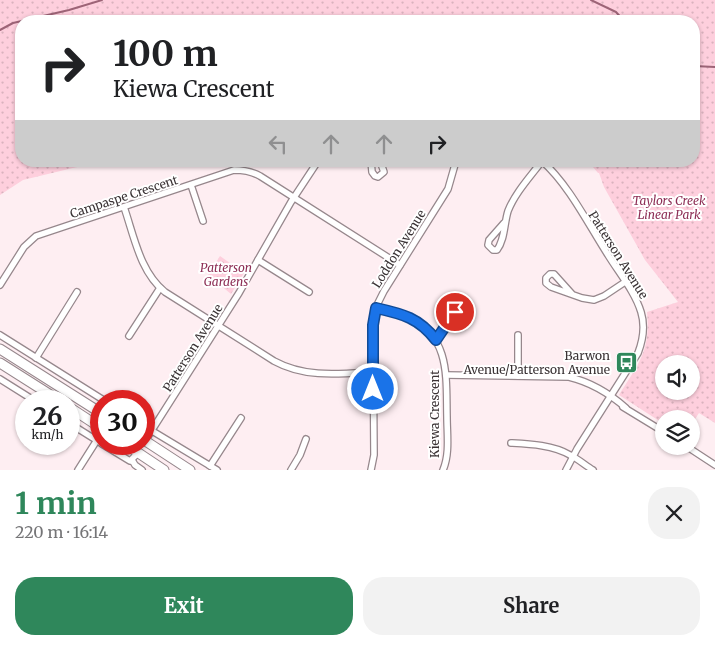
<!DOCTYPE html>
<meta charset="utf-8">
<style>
:root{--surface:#fff;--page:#f2f2f2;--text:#202124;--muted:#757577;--accent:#2f875b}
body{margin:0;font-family:Merriweather,serif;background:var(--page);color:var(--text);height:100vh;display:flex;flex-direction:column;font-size:19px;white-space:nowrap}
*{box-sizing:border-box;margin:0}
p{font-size:16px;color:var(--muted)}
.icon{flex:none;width:28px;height:28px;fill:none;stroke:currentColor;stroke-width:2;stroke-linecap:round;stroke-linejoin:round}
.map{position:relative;height:470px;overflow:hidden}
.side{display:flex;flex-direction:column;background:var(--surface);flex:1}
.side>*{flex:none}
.hud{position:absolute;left:15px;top:15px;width:685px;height:152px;border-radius:20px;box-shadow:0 1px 4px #0004;background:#fff;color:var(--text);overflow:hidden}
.buttons{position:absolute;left:655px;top:355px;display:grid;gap:10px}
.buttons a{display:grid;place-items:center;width:45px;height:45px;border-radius:50%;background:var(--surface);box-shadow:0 1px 4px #0004;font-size:25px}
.speed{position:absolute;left:15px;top:390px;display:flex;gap:10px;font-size:25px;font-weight:700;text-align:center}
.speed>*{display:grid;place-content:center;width:65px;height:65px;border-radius:50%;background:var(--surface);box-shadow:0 1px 4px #0004;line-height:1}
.speed small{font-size:12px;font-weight:400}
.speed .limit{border:8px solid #d22;background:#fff;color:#111}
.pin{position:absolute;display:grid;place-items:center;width:42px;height:42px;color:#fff;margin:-21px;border:2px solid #fff;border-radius:50%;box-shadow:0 1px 5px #0007}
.me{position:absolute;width:55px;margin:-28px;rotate:0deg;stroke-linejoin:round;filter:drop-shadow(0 0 4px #0008)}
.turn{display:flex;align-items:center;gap:18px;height:105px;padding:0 15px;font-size:22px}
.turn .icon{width:65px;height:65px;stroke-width:2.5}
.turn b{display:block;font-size:35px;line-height:42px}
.lanes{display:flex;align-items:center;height:48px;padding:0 15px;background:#0003;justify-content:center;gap:25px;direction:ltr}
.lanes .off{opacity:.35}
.round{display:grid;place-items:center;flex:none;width:52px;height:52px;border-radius:20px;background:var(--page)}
.overview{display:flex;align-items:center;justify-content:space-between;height:85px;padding:0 15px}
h1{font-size:30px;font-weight:700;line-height:38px;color:var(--accent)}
.cta{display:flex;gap:10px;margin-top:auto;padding:10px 15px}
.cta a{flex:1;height:58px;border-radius:20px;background:var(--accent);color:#fff;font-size:20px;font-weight:700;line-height:58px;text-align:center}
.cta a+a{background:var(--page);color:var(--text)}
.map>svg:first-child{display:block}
</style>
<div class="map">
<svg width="715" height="470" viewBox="0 0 715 470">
<defs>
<pattern id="park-dots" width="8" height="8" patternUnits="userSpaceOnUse" patternTransform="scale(1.25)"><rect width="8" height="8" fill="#fecfdd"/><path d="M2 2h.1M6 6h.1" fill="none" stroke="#dab2be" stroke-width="1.8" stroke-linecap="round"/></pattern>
</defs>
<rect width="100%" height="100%" fill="#feeef2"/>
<g fill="url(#park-dots)" fill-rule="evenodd">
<path d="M 0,0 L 715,0 L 715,423 L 699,413 L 691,425 L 691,419 L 664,419 L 664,424 L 619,395 C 638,364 651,351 647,312 L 678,302 L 645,260 L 604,187 L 599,173 L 598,173 L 588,161 L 694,161 L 694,21 L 21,21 L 21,161 L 75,161 L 77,167 L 23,180 L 0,195 ZM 664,364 L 691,364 L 691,391 L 664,391 Z"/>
<polygon points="220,256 244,273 231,294 208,275"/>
</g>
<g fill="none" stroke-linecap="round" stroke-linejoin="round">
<g stroke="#9d6477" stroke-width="2">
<polyline points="591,0 616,12 624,21"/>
<polyline points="0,30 13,23 69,10 102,0"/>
<polyline points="694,66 715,67"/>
</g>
<defs>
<g id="minor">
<polyline points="371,161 372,172 375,176 378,177 384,172 380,161"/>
<path d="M 542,161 C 569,185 588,224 608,255 C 619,273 635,292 641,312 C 645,325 643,340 638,353 L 577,449 L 566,470"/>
<polyline points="191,185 203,221"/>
<path d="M 124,207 C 134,236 140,272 165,292 L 274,361 C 305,378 339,374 373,372"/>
<path d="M 504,223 L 489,240 L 488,245 L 493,250 L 497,250 C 505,239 504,224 508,211 C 515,193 530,177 542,161"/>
<polyline points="258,260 309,292"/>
<path d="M 0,285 L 24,247 L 36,236 L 234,170 C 244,170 251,171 260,176 L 400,265"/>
<polyline points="572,294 554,274 550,274 546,278 546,283 551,287 582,298 594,300 604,296 625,282"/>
<path d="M 376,308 C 387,310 399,312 409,317 C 451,337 446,379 447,417 C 447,434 450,454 443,470"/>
<polyline points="0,335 105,401"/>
<polyline points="129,336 160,288"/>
<polyline points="436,340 463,300"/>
<polyline points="36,358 77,292"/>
<path d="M 446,375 L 569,377 C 590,382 610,394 626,408"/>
<polyline points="518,376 518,335"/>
<polyline points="0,379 35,401"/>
<polyline points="623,407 664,432"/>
<polyline points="69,423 101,443"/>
<polyline points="144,426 217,470"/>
<polyline points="145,441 239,293 291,202 318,161"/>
<path d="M 511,443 C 530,444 553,445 570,455 C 578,459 585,465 593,470"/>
<polyline points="102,444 130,461 138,453"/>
<polyline points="686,446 715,465"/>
<polyline points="132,460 135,465 142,470"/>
<polyline points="210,466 241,418"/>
<polyline points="78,470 97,440"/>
<polyline points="291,470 300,455 306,439"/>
<polyline points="371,470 374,455 373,325 377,305 384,291 448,189 456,161"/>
</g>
<g id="primary">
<polyline points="0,349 101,413"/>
<polyline points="0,363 60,401"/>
<polyline points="69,407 101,428"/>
<polyline points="144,440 190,470"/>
<polyline points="125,444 164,470"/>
</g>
</defs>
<use href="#minor" stroke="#96878c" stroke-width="8"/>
<use href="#primary" stroke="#96878c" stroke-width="11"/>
<use href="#minor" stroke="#fff" stroke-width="5.5"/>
<use href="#primary" stroke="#fff" stroke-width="9"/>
</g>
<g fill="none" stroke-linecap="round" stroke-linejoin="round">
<defs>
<path id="route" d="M 373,389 L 373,325 L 376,308 C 403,314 419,318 436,340 L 455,312"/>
</defs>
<use href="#route" stroke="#114b97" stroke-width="12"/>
<use href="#route" stroke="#1a73e8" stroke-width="9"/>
</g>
<defs>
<symbol id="bus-square" viewBox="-11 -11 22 22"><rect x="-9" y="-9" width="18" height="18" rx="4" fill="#2f875b" stroke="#fff"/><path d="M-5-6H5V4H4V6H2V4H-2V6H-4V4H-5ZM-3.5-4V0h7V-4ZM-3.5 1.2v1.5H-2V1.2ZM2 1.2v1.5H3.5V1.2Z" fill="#fff"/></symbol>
</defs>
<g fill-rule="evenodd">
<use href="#bus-square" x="614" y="350" width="25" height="25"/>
</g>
<g text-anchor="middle" stroke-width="4" stroke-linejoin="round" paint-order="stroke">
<g font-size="12" fill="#3a3335" stroke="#fff">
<text transform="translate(124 197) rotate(-18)" y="4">Campaspe Crescent</text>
<text transform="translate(399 249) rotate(-58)" y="4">Loddon Avenue</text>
<text transform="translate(618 255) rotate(58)" y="4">Patterson Avenue</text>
<text transform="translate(193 348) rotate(-58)" y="4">Patterson Avenue</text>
<text transform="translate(435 414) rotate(-90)" y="4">Kiewa Crescent</text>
</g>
<g font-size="12" font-style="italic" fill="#8d2e55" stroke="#fff">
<text x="669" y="205">Taylors Creek<tspan x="669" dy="14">Linear Park</tspan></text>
<text x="226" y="272">Patterson<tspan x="226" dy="14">Gardens</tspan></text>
</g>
<g font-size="12" fill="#3a3335" stroke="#fff" text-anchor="end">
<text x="610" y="360">Barwon<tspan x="610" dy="14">Avenue/Patterson Avenue</tspan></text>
</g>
</g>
</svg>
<div class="buttons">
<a><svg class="icon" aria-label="sound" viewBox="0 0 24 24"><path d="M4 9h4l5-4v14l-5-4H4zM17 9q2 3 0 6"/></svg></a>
<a><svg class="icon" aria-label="layers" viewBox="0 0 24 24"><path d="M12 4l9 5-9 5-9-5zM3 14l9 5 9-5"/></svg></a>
</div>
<div class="speed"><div>26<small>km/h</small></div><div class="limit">30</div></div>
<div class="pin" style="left:455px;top:312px;background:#d93025"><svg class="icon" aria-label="arrive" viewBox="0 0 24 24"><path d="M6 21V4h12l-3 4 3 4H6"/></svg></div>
<svg class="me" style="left:373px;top:389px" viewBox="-20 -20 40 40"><circle r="17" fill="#1a73e8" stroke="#fff" stroke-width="3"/><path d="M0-11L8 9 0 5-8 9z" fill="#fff"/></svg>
<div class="hud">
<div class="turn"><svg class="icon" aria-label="right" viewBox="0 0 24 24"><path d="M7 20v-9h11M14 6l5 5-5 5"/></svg><div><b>100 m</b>Kiewa Crescent</div></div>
<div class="lanes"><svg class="icon off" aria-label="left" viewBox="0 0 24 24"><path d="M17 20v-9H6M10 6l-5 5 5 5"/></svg><svg class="icon off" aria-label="ahead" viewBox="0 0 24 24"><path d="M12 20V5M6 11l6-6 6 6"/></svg><svg class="icon off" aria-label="ahead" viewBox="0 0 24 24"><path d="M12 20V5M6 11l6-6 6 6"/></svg><svg class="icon" aria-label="right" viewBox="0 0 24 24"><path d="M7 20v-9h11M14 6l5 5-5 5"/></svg></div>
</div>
</div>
<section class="side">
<div class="overview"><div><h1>1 min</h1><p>220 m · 16:14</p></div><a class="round"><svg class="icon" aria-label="close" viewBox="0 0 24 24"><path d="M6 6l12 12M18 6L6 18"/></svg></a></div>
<div class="cta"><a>Exit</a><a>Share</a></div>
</section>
